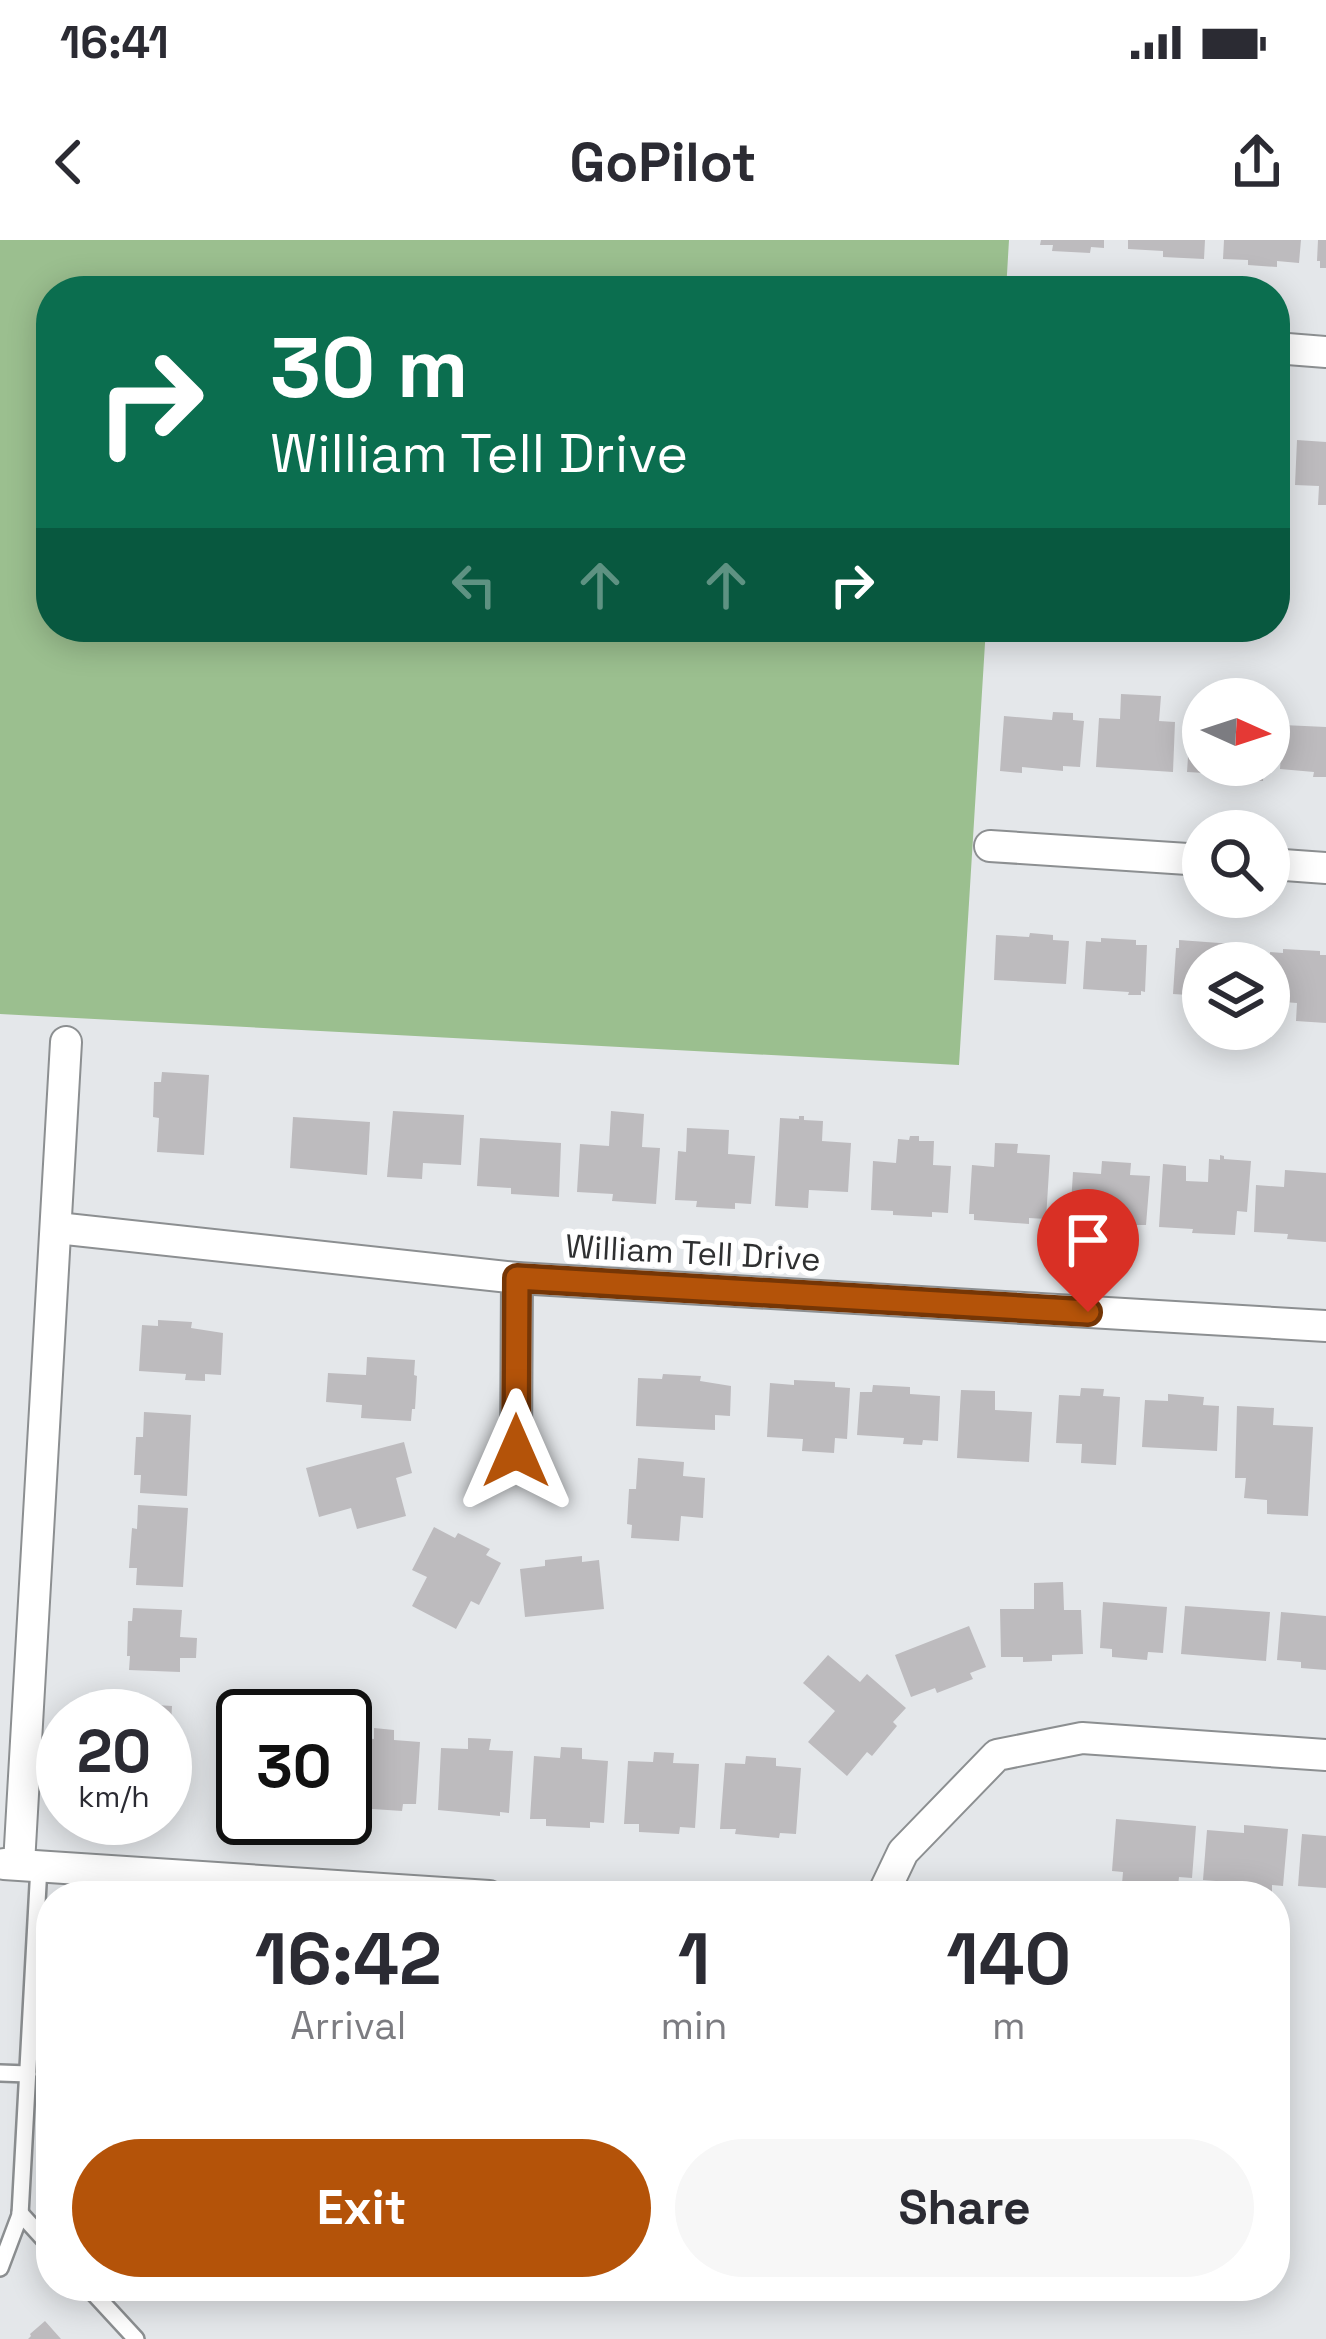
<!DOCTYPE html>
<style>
:root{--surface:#fff;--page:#f7f7f7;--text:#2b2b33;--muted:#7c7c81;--accent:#b45309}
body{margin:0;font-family:"Space Grotesk",sans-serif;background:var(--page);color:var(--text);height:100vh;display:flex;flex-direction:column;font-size:45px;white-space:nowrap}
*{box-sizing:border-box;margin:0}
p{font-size:39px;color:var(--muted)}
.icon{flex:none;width:66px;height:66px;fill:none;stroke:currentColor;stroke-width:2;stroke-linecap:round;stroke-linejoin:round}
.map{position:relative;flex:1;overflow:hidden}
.sheet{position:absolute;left:36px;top:1641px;width:1254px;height:420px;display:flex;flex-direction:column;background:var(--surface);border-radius:48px;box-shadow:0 6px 30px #0003}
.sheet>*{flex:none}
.banner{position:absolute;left:36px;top:36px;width:1254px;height:366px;border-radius:48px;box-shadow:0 6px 30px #0003;background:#0b6e4f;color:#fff;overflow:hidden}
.needle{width:78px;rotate:93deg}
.fabs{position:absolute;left:1182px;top:438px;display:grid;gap:24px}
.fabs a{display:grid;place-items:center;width:108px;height:108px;border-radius:50%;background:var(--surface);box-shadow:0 6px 30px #0003;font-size:60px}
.speed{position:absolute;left:36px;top:1449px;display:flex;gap:24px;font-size:60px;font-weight:700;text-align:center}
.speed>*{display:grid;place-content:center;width:156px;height:156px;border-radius:50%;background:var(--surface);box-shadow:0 6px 30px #0003;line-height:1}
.speed small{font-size:30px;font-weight:400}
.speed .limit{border:6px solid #111;border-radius:18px;background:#fff;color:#111}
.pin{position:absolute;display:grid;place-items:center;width:102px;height:102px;color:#fff;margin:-123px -51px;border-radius:50% 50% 50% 0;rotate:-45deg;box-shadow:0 0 12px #0007}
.pin .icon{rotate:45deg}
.me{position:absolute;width:132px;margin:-66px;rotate:0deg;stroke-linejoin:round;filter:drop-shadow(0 0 9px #0008)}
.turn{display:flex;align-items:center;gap:42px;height:252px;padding:0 36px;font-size:54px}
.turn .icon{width:156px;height:156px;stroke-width:2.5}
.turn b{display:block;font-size:84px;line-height:102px}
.lanes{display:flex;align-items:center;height:114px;padding:0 36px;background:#0003;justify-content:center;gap:60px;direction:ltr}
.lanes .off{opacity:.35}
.eta{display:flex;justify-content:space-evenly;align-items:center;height:204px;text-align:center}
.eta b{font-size:72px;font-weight:700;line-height:84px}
.button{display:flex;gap:24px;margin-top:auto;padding:24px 36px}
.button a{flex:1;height:138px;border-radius:72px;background:var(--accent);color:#fff;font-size:48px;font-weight:700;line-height:138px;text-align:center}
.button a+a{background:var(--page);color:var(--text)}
.status{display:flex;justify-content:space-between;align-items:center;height:84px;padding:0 60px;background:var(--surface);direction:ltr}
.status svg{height:33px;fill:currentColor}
header{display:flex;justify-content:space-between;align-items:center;height:156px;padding:0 36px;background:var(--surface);font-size:54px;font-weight:700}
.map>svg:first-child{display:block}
</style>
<div class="status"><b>16:41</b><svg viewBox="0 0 49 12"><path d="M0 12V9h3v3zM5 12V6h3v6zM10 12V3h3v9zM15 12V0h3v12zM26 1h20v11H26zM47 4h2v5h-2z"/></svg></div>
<header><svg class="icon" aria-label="back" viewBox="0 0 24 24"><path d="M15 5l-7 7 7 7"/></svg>GoPilot<svg class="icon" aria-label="share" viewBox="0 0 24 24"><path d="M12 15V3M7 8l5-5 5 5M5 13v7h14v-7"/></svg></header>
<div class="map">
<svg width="1326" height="2099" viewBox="0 0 1326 2099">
<rect width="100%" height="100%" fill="#e4e7ea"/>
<polygon fill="#9bbf8f" points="0,0 1009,0 1006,51 51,51 51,387 986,387 959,825 0,774"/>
<g fill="#bdbbbe">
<polygon points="1041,0 1104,0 1104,8 1091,7 1090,13 1052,11 1053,5 1040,5"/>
<polygon points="1128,0 1205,0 1204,19 1163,17 1163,11 1128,9"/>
<polygon points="1224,0 1301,0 1299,23 1277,21 1277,27 1248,25 1248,20 1223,19"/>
<polygon points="1318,0 1326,0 1326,28 1320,28 1320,21 1317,21"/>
<polygon points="1297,200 1326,202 1326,265 1318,265 1319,246 1295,245"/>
<polygon points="1121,454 1161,456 1159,481 1175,482 1173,532 1096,527 1099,478 1120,479"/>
<polygon points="1053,472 1073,473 1073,480 1084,481 1080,527 1063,526 1063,531 1022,527 1022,533 1000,531 1004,476 1052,480"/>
<polygon points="1283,485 1326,487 1326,537 1313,537 1314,532 1280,529"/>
<polygon points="1190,487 1203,488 1203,525 1264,525 1263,541 1221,538 1222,534 1187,532"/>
<polygon points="1030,693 1053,695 1053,700 1069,701 1066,744 994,740 996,695 1029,697"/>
<polygon points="1101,698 1136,700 1136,705 1147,705 1145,752 1141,751 1141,755 1128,755 1129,752 1083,749 1086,701 1101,702"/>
<polygon points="1179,700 1233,704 1233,710 1253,711 1252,723 1203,723 1203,756 1173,754 1176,708 1179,708"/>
<polygon points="1283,709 1320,711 1320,715 1326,715 1326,783 1296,781 1297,763 1269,761 1270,712 1283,713"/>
<polygon points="162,832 209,835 204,915 157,912 159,878 153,877 154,842 161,842"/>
<polygon points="393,871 464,875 461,925 423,923 422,939 387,937"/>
<polygon points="611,871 644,874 642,907 660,908 656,964 612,961 613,954 577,952 580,904 609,906"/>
<polygon points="799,876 804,876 804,880 823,881 822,901 851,903 848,952 809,950 808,968 775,966 780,878 799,879"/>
<polygon points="293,877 370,882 367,935 290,928"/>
<polygon points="687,888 729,890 728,914 755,916 751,964 735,963 735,969 696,967 697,961 675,960 678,911 686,912"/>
<polygon points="910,896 919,896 919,901 934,901 933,925 951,926 948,973 932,972 932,977 893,975 893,971 871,970 873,921 896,923 898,899 909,900"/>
<polygon points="480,898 561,903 559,957 511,954 511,948 477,946"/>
<polygon points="995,903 1018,904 1017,913 1050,915 1046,979 1029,978 1029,984 974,980 974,974 969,974 972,925 994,927"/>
<polygon points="1220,915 1224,916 1224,919 1251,921 1247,972 1237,971 1235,995 1192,993 1193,989 1159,987 1163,924 1186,926 1186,941 1208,942 1209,919 1220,920"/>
<polygon points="1102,921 1131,923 1130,935 1150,936 1146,985 1129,985 1129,991 1091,989 1092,983 1070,981 1073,932 1101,934"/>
<polygon points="1285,930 1326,933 1326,1002 1287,999 1288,994 1254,992 1256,945 1284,947"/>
<polygon points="158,1080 192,1082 191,1088 223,1093 221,1135 205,1134 205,1141 185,1140 186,1134 139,1131 142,1085 158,1086"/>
<polygon points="367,1117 415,1120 414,1135 417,1136 415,1169 412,1169 411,1181 361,1178 362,1165 326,1162 328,1133 366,1135"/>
<polygon points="663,1134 701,1136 700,1141 731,1146 730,1176 715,1175 715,1190 636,1186 638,1138 662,1139"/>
<polygon points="794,1140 835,1142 835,1147 850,1148 847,1199 835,1198 834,1213 802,1211 803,1199 767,1197 770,1143 794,1145"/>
<polygon points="873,1145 910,1147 910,1154 940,1156 938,1201 923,1200 922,1205 903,1204 904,1198 857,1195 860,1152 872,1152"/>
<polygon points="1081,1148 1104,1149 1103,1156 1120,1157 1116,1225 1081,1223 1082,1204 1056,1203 1059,1155 1080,1156"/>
<polygon points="961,1150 995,1151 995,1170 1032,1172 1029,1222 957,1218"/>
<polygon points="1168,1154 1204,1157 1203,1165 1219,1166 1217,1211 1142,1207 1145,1160 1168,1161"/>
<polygon points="1237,1166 1274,1168 1273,1185 1313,1187 1308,1276 1267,1274 1267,1260 1244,1258 1246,1238 1235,1238"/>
<polygon points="144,1172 191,1175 187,1256 140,1253 141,1235 134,1235 136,1197 143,1197"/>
<polygon points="404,1202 412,1233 396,1238 406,1276 357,1289 351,1268 319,1277 306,1228"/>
<polygon points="638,1218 684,1222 683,1236 705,1238 703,1278 681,1276 679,1301 631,1298 632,1285 627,1284 629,1249 636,1249"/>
<polygon points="138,1265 188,1268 183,1347 136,1345 137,1328 129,1328 132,1288 137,1289"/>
<polygon points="434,1287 455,1298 458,1293 490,1309 486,1315 501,1323 479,1365 471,1361 456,1389 412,1366 427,1337 412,1330"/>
<polygon points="582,1316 582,1322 599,1320 604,1369 525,1377 520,1329 545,1326 545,1320"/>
<polygon points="1063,1342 1064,1370 1081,1370 1083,1414 1052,1415 1052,1421 1023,1422 1023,1417 1001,1417 1000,1369 1034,1369 1034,1343"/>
<polygon points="1103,1362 1167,1367 1163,1413 1148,1412 1147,1420 1112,1417 1112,1409 1100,1408"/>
<polygon points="1185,1366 1270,1372 1266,1421 1181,1414"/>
<polygon points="133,1368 182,1370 180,1397 197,1398 196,1418 180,1418 180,1432 129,1430 130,1416 127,1416 128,1381 132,1381"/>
<polygon points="1281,1372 1326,1376 1326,1430 1301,1428 1301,1422 1277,1420"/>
<polygon points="969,1386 986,1427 970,1433 973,1439 937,1453 935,1448 911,1457 895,1415"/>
<polygon points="828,1415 860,1442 867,1434 906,1468 893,1482 897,1486 872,1516 867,1512 847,1536 808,1502 835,1471 803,1443"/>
<polygon points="125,1463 172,1466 170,1500 187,1501 185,1526 165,1524 165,1476 124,1476"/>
<polygon points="374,1488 394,1490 394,1500 420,1502 416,1564 403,1564 402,1571 358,1568 359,1560 345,1560 349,1497 374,1499"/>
<polygon points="468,1498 491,1499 489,1510 513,1511 509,1573 500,1572 500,1576 438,1570 441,1508 468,1509"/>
<polygon points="561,1507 582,1508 582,1519 608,1521 604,1583 590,1582 590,1588 546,1586 546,1579 530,1579 534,1516 560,1518"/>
<polygon points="654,1512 674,1513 673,1523 699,1524 695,1588 680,1587 679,1594 639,1592 639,1584 624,1584 628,1521 653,1522"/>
<polygon points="746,1516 776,1518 776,1526 801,1528 796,1594 780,1593 779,1598 735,1594 736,1589 720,1589 725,1523 745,1524"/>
<polygon points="1116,1579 1196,1586 1192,1638 1179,1637 1177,1656 1121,1656 1123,1632 1112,1631"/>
<polygon points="1244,1585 1288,1589 1283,1646 1272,1645 1272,1656 1239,1656 1241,1643 1203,1640 1207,1590 1244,1593"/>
<polygon points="1302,1594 1326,1596 1326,1648 1298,1646"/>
<polygon points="45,2081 61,2099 28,2099 31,2096 30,2094"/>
</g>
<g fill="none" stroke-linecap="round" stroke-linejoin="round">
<defs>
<g id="lane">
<polyline points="0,1833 28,1834"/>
<polyline points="20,1973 51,2007"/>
<polyline points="0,2028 20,1975 39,1626"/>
<polyline points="87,2046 136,2099"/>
</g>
<g id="street">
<polyline points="1275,108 1326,112"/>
<polyline points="990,606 1203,620"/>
<polyline points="1269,624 1326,628"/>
<polyline points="57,988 517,1038 1326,1086"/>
<polyline points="516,1211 517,1038"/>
<polyline points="4,1624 489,1656"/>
<polyline points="19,1624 66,802"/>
<polyline points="882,1656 903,1612 997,1515 1082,1498 1326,1515"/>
</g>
</defs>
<use href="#lane" stroke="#8c8f91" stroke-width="20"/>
<use href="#street" stroke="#8c8f91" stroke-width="34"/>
<use href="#lane" stroke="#fff" stroke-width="15"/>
<use href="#street" stroke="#fff" stroke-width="30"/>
</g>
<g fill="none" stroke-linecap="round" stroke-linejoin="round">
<defs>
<polyline id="route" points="516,1211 517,1038 1088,1072"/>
</defs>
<use href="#route" stroke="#753606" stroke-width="30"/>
<use href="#route" stroke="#b45309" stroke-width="21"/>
</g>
<g text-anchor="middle" stroke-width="12" stroke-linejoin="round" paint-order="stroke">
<g font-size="33" fill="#2f3031" stroke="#fff">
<text transform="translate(693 1012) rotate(3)" y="12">William Tell Drive</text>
</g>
</g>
</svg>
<div class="fabs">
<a><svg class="needle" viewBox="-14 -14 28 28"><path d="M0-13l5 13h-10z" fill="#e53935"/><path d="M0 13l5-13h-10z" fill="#7c7c81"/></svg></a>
<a><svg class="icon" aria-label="search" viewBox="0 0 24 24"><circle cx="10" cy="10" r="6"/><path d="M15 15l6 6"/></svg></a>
<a><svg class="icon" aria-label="layers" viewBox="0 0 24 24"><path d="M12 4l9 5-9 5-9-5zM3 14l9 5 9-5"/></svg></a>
</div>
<div class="speed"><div>20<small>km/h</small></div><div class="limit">30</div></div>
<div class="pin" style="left:1088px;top:1072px;background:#d93025"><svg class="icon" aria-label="arrive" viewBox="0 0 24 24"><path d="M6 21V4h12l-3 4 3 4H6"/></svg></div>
<svg class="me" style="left:516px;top:1211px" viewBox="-20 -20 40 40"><path d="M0-17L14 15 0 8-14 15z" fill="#b45309" stroke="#fff" stroke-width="4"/></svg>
<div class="banner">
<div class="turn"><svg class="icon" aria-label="right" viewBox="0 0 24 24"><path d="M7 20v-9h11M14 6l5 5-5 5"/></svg><div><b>30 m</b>William Tell Drive</div></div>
<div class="lanes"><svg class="icon off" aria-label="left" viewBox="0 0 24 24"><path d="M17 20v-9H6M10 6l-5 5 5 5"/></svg><svg class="icon off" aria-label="ahead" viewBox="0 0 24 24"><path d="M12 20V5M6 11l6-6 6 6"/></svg><svg class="icon off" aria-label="ahead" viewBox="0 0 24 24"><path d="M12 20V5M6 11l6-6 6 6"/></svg><svg class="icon" aria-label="right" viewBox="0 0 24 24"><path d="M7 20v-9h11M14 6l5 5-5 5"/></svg></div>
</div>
<section class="sheet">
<div class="eta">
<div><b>16:42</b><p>Arrival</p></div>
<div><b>1</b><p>min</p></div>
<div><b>140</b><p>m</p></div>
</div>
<div class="button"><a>Exit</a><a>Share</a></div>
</section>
</div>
